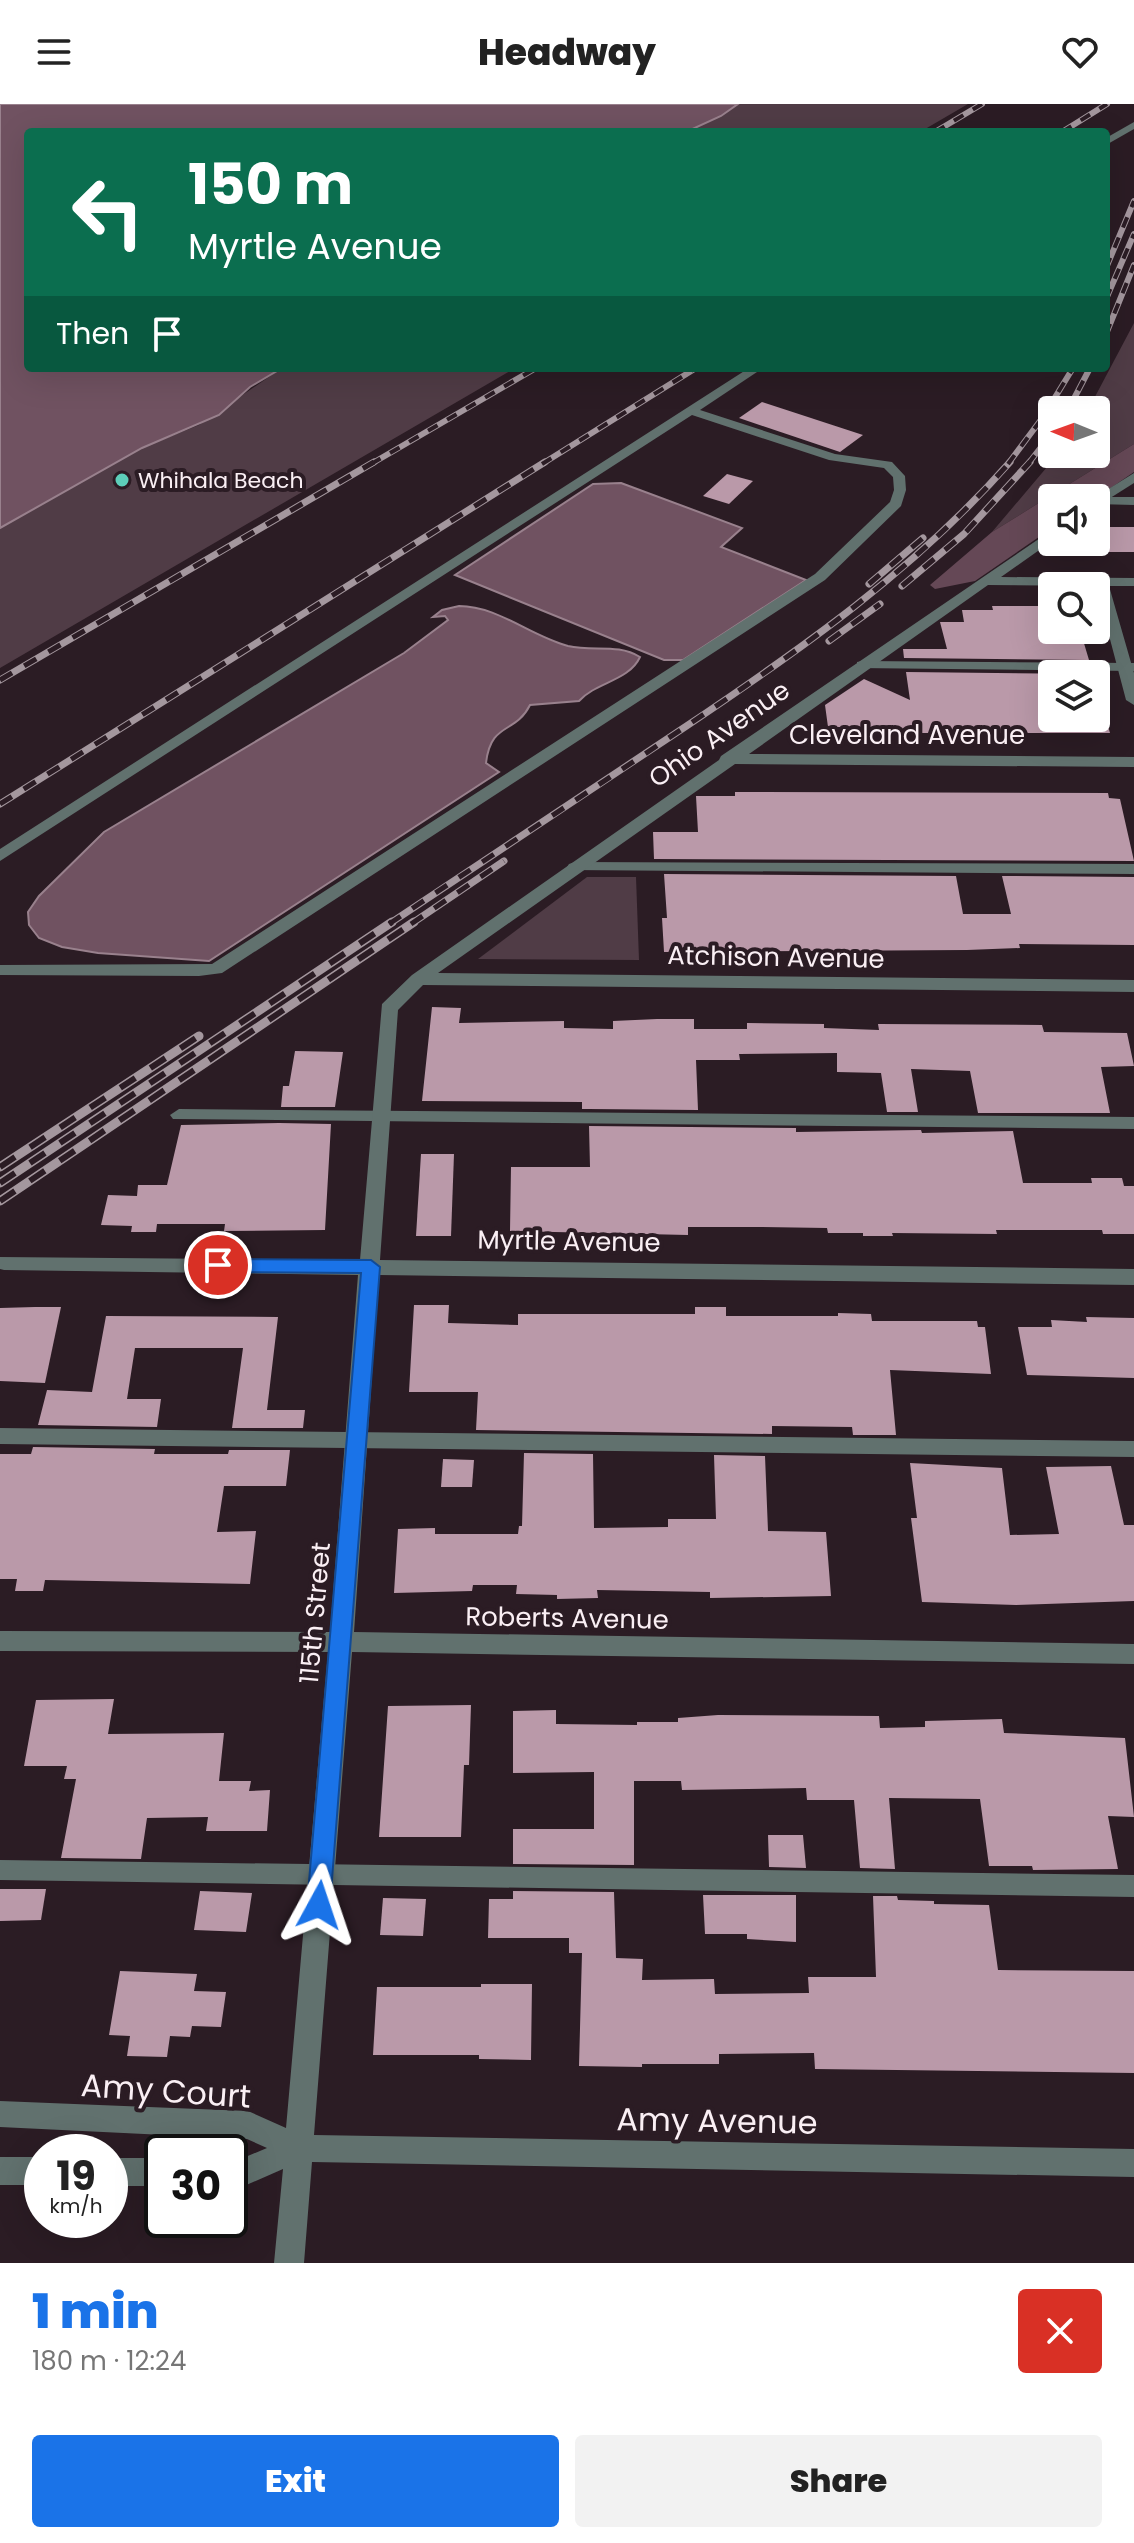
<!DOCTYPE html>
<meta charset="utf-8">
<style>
:root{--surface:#fff;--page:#f2f2f2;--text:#222;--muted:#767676;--accent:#1a73e8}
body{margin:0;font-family:Poppins,sans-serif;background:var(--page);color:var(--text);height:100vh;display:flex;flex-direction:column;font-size:30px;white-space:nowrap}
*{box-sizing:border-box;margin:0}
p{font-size:26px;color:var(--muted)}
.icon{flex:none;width:44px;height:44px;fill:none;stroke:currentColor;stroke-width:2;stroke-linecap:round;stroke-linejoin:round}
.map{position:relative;height:2159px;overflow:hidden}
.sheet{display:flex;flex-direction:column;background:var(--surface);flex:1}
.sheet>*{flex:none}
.hud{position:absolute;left:24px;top:24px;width:1086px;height:244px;border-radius:8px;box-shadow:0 8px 32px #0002;background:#0b6e4f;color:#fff;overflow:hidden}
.needle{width:52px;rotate:271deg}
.controls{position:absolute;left:1038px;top:292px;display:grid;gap:16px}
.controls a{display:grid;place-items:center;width:72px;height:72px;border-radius:8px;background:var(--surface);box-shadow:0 8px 32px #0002;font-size:40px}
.speed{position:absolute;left:24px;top:2030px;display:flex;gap:16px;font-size:40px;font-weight:700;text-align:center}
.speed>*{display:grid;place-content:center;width:104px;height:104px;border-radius:50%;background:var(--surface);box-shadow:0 8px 32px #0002;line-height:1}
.speed small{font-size:20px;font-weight:400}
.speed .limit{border:4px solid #111;border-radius:12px;background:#fff;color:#111}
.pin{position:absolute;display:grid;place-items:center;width:68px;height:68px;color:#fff;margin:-34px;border:4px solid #fff;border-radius:50%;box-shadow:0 2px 8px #0007}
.me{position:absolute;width:88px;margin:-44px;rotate:5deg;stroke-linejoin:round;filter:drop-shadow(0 0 6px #0008)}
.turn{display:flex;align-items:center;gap:28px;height:168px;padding:0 32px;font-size:36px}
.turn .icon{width:104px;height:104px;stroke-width:2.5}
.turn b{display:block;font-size:56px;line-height:68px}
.then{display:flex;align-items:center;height:76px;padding:0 32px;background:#0003;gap:16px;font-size:30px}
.round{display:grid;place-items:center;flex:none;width:84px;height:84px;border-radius:8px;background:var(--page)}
.head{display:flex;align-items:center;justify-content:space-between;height:136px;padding:0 32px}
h1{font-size:48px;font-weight:800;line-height:60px;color:var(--accent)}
.cta{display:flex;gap:16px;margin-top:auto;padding:16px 32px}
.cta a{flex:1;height:92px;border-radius:8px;background:var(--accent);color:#fff;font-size:32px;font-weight:800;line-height:92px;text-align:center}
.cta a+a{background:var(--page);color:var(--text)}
header{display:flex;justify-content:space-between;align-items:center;height:104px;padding:0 32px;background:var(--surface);font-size:36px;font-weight:800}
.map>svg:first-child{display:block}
</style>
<header><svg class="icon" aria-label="menu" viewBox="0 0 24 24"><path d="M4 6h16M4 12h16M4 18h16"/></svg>Headway<svg class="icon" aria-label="heart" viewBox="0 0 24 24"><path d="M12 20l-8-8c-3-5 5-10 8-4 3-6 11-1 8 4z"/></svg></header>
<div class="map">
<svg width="1134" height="2159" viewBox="0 0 1134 2159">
<rect width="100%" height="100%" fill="#2b1c24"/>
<g fill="#503c46">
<polygon points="738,0 968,0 920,28 686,28 721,12"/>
<polygon points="1134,219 1134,340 992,428 1058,350 1096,350 1096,306 1088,306"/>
<polygon points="282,264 515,264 0,564 0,424 142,344 199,321"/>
<polygon points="587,773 636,773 639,856 478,855"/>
</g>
<polygon fill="#654856" points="1134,340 1134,368 1096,394 1052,394 1052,424 975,477 935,485 930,481 992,428"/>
<g fill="#705261" stroke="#99818d" stroke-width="2">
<polygon points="0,0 738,0 721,12 686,28 28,28 28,264 282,264 250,283 219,311 142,344 0,424"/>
<polygon points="621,379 742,424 721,443 806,476 683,556 664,556 455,471 593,380"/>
<path d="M 459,502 C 498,502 530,532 568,542 C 594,548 617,539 640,553 C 629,577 596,578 579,597 L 530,601 C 515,631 491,617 486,659 L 499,668 L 209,857 L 98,849 L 62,843 L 39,834 L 29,821 L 28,808 L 39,792 L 104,728 L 404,549 L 448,516 L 445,512 L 433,513 L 442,506 Z"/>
</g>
<g fill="#ba99a9">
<polygon points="762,298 863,331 840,348 739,314"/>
<polygon points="727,370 753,377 729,400 703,392"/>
<rect x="1096" y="423" width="38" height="25"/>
<polygon points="992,502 1052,502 1052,526 1080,526 1089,556 904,554 903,545 947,545 940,518 964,518 962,506 993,506"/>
<polygon points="906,568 1093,570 1052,570 1052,614 1096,614 1096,579 1110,629 892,629 891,623 828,623 825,601 864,575 910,596"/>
<polygon points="735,688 1108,689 1109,694 1120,695 1134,757 654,755 653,728 698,728 696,692 735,692"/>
<polygon points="664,770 956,772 963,810 1011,810 1002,772 1134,773 1134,841 1019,840 1020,844 967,846 664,848 662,814 667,814"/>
<polygon points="432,903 461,904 459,919 564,917 564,924 613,925 613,917 657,915 694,915 694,925 747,925 747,919 824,920 824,924 879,926 878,920 1042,921 1044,928 1127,929 1134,962 1101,963 1110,1009 978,1009 970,967 911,965 918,1008 887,1008 881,969 837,968 837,949 739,950 740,956 696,956 698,1006 589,1005 582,1005 582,998 422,997"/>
<polygon points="295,947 343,948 335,1003 281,1003 283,982 289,982"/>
<polygon points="279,1019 331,1020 325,1126 224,1127 225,1120 157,1120 156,1128 131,1128 132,1122 101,1121 108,1091 137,1092 138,1081 167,1081 181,1021"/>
<polygon points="589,1022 796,1024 796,1028 921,1026 922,1029 1013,1027 1023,1079 1092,1079 1091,1074 1122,1074 1124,1082 1134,1082 1134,1130 1103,1130 1102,1126 996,1126 997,1130 892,1129 893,1132 863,1132 863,1129 828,1129 827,1124 760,1123 688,1123 688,1131 510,1127 511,1063 590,1063"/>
<polygon points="421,1050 454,1050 451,1132 416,1132"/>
<polygon points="414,1201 449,1201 448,1219 518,1221 518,1210 695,1210 695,1203 726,1203 726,1212 838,1212 838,1209 871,1210 872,1217 977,1217 978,1223 985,1223 991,1270 890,1266 896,1331 853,1331 852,1323 772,1322 772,1330 476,1326 478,1288 409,1288"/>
<polygon points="35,1203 61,1203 45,1279 0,1277 0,1204"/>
<polygon points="106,1212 278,1213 267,1306 305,1306 303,1324 232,1324 243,1244 135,1244 127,1295 161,1295 157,1323 38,1321 47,1286 92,1288"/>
<polygon points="1086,1213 1134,1214 1134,1274 1027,1271 1018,1223 1052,1223 1051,1216 1087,1218"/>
<polygon points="33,1343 155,1345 154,1350 228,1350 229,1346 290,1346 286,1382 224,1382 217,1428 256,1427 250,1480 45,1476 43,1487 15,1487 17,1475 0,1475 0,1350 31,1350"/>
<polygon points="524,1349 593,1350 594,1424 668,1423 668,1415 716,1415 714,1351 765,1352 768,1427 826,1428 831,1492 710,1494 710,1488 597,1486 598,1494 557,1495 557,1491 516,1490 517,1481 473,1481 472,1487 394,1489 398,1425 435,1424 435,1430 518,1430 519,1422 522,1422"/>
<polygon points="443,1355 474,1356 472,1383 441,1383"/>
<polygon points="910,1359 1002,1364 1010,1431 1059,1430 1046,1363 1111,1362 1124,1421 1134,1421 1134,1497 1016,1501 922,1498 911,1414 917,1414"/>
<polygon points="114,1595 108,1630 224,1629 219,1677 251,1677 249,1687 270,1686 267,1727 206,1727 208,1713 147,1714 141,1755 61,1754 76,1675 64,1675 67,1662 24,1662 36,1596"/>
<polygon points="471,1601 469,1661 464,1661 461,1733 379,1733 388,1602"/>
<polygon points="556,1606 556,1620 637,1621 637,1618 678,1618 678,1614 718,1611 879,1612 880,1624 925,1623 925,1617 1002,1615 1004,1629 1125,1634 1134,1713 1108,1712 1118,1765 1033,1766 1032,1762 989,1762 980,1695 889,1694 895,1765 860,1764 854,1696 807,1696 806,1684 682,1686 681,1677 634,1677 634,1761 513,1760 513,1725 594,1725 594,1668 513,1669 513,1607"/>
<polygon points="768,1731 803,1731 806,1764 769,1763"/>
<polygon points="0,1785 46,1785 41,1816 0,1817"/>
<polygon points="200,1787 252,1789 246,1828 194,1826"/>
<polygon points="513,1787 614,1788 616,1854 643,1855 642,1876 714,1875 715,1890 809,1889 808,1873 876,1873 873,1792 897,1792 898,1796 934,1797 934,1800 989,1801 998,1866 1134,1867 1134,1969 815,1965 814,1949 719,1950 719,1960 642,1960 642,1963 579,1962 582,1849 569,1849 569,1834 488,1834 489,1795 513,1795"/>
<polygon points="703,1791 796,1791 796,1838 747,1835 747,1830 705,1830"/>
<polygon points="383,1794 426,1795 423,1832 380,1831"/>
<polygon points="120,1867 197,1870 194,1887 226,1888 221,1923 192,1922 190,1933 170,1932 167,1953 127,1952 130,1932 109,1931"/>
<polygon points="481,1880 532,1880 531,1956 479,1955 479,1951 373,1951 377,1883 481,1883"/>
</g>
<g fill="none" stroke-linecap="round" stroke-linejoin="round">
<g fill="#61716e" fill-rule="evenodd">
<polygon points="1134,18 1134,25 1106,41 1106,34"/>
<polygon points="749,264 763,264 700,306 835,350 892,358 905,372 906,386 901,402 825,476 222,869 199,872 0,871 0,861 212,860 815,470 890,398 894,386 893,373 884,364 829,356 692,311 0,757 0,745"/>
<polygon points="1134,393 1134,401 1096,400 1096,394 1100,393"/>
<polygon points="862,557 1134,559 1134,567 857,564 857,558"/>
<polygon points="575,758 1134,760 1134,770 569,766 567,763 569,760"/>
<polygon points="179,1005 1134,1013 1134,1025 173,1015 170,1011"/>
<polygon points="0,1324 1134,1337 1134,1353 0,1340"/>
<polygon points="0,1756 1134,1771 1134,1793 0,1776"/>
</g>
<g fill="#61716e" fill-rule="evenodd">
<polygon points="1134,369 1134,379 1096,403 1094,394"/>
<polygon points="1052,426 1052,437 1001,473 1134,474 1134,482 1109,482 1134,569 1134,601 1126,596 1096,482 988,481 749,650 1134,653 1134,663 735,660 438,869 1134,876 1134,888 423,881 398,906 380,1156 1134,1165 1134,1181 379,1171 354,1528 1134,1540 1134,1560 352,1548 314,2031 1134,2045 1134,2073 312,2058 304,2159 274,2159 283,2065 244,2082 230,2082 230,2054 243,2054 267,2044 247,2035 0,2023 0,1997 248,2007 286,2024 328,1548 0,1547 0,1527 330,1528 358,1171 4,1166 0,1165 0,1153 360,1156 382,900 412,871 719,656 721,652"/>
<rect x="0" y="2053" width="42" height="28"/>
<rect x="110" y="2054" width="52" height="28"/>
</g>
<defs>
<g id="rail-far2">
<polyline points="935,28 982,0"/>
<polyline points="1062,28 1107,0"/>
<polyline points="1106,164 1134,97"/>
<polyline points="1106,195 1134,130"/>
<polyline points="1106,230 1134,161"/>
<polyline points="1068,306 1090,264"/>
<polyline points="371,360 536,264"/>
<polyline points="542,360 696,264"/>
<polyline points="1008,360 1043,313 1073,264"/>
<polyline points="1028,360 1052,329"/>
</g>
<g id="rail-far1">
<polyline points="869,480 923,434"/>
<polyline points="902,482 964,430 1030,358"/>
<polyline points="829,537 880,500"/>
<polyline points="0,576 374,358"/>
<polyline points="0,700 545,358"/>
<path d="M 389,820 C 486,755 584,691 682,625 C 800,546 915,466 1010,358"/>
<polyline points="411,820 504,757"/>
</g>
<g id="rail">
<polyline points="0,1063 199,932"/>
<polyline points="0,1079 392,818"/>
<polyline points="0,1097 414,818"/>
</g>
</defs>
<use href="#rail-far2" stroke="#a4979e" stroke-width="6"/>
<use href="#rail-far1" stroke="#a4979e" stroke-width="7"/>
<use href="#rail" stroke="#a4979e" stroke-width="9"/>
<use href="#rail-far2" stroke="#2b1c24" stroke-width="4" stroke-dasharray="11" stroke-linecap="butt"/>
<use href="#rail-far1" stroke="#2b1c24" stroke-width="5" stroke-dasharray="14" stroke-linecap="butt"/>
<use href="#rail" stroke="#2b1c24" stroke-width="6" stroke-dasharray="18" stroke-linecap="butt"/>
</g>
<polygon fill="#1a73e8" stroke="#114b97" stroke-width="2" points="218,1155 371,1156 380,1163 330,1801 327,1808 319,1811 310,1808 307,1801 361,1169 218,1168 208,1161"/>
<circle fill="#5dceb9" stroke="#2b1c24" stroke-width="3" cx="122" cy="376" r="8"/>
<g text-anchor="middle" stroke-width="8" stroke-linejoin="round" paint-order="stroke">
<g font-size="22" fill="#faeff4" stroke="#2b1c24" text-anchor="start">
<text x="138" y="384">Whihala Beach</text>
</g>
<g font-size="26" fill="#faeff4" stroke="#2b1c24">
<text transform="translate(719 630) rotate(-35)" y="9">Ohio Avenue</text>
<text x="907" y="640">Cleveland Avenue</text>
<text transform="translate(776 853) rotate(1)" y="9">Atchison Avenue</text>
<text transform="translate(569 1137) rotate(1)" y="9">Myrtle Avenue</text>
<text transform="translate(315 1509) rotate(-85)" y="9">115th Street</text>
<text transform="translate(567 1514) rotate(1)" y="9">Roberts Avenue</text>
</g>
<g font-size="32" fill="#faeff4" stroke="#2b1c24">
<text transform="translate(166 1987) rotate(4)" y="11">Amy Court</text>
<text transform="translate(717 2017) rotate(1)" y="11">Amy Avenue</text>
</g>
</g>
</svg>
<div class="controls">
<a><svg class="needle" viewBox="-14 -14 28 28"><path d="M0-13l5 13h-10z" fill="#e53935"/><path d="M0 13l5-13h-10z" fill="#767676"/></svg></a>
<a><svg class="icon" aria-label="sound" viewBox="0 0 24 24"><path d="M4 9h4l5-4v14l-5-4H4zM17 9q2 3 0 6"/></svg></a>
<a><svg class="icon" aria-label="search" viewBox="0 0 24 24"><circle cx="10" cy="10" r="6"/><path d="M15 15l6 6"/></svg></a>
<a><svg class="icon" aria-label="layers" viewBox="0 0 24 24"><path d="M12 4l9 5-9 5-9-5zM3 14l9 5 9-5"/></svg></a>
</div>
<div class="speed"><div>19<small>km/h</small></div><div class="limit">30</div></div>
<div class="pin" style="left:218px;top:1161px;background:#d93025"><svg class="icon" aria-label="arrive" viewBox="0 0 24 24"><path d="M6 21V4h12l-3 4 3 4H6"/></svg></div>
<svg class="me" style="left:319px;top:1801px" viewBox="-20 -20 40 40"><path d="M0-17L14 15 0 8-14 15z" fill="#1a73e8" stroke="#fff" stroke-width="4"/></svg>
<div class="hud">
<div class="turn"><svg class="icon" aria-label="left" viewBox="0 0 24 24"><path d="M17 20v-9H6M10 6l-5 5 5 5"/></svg><div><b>150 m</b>Myrtle Avenue</div></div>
<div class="then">Then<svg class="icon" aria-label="arrive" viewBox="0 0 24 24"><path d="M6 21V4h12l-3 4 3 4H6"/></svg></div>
</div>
</div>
<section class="sheet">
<div class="head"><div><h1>1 min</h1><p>180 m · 12:24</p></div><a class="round" style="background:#d93025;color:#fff"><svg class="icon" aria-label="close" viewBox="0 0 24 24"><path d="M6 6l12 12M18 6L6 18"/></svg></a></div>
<div class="cta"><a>Exit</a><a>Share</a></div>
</section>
